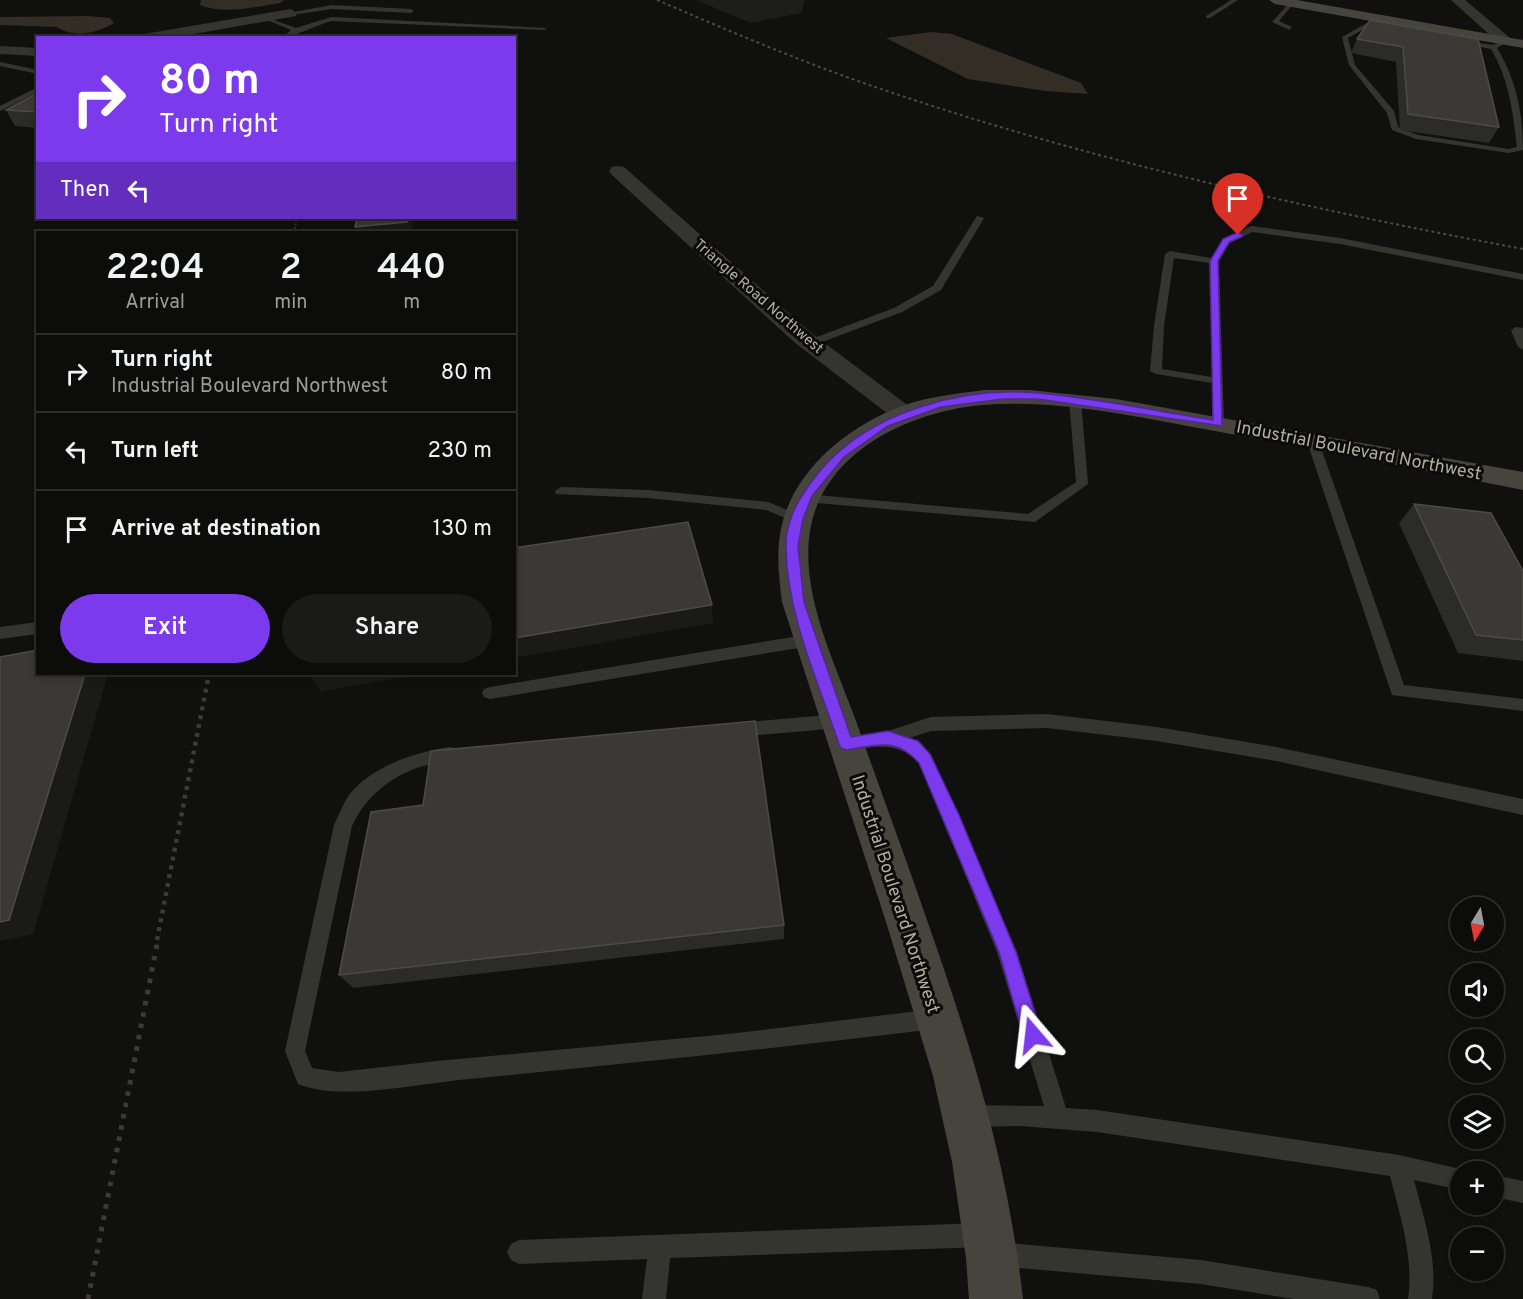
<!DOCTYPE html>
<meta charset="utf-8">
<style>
:root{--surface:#0c0c0b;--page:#1a1a19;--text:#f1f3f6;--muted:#9a9b9d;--line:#2c2c2c;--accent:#7c3aed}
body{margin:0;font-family:Overpass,sans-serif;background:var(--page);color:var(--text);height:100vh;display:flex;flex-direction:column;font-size:22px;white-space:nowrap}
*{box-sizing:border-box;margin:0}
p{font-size:20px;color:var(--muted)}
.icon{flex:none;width:33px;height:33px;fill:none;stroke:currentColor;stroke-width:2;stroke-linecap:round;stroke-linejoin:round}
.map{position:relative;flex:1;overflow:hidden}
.drawer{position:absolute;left:36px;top:231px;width:480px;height:444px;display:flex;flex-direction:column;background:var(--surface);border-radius:0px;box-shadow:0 3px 9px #0003,0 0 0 2px var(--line)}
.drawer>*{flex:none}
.guide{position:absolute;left:36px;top:36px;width:480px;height:183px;border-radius:0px;box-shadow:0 3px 9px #0003,0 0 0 2px var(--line);background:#7c3aed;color:#fff;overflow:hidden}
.needle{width:39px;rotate:190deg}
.controls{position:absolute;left:1450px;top:897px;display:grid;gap:12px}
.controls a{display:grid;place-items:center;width:54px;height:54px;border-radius:50%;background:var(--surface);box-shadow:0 3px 9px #0003,0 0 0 2px var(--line);font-size:30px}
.pin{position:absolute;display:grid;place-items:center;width:51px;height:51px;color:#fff;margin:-62px -26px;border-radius:50% 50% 50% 0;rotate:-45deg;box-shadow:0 0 6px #0007}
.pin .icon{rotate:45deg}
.me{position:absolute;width:66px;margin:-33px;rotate:343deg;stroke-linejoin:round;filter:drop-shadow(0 0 4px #0008)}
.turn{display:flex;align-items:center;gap:21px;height:126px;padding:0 24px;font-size:27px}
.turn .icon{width:78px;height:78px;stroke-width:2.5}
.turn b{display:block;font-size:42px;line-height:51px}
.then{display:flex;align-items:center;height:57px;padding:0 24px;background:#0003;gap:12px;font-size:22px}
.eta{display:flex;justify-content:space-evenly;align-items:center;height:102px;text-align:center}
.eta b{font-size:36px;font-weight:600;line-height:42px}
.action{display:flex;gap:12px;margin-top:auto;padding:12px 24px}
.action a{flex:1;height:69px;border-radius:36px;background:var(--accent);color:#fff;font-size:24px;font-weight:600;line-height:69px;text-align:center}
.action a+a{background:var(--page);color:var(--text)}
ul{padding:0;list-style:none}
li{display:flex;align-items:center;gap:18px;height:78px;padding:0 24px;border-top:2px solid var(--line)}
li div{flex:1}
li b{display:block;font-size:22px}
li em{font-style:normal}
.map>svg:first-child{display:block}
</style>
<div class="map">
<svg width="1523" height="1299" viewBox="0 0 1523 1299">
<rect width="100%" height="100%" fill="#10100f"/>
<polygon fill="#1d1d1b" points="696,0 805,0 801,13 751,23"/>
<g fill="#342d25">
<path d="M 201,0 L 284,0 L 280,3 C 255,7 224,15 200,5 Z"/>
<path d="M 87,16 L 110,18 L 114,23 C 97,33 75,39 57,27 L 0,25 L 0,17 Z"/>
<polygon points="931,32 952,34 1081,83 1088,94 1045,91 968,79 886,38"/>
</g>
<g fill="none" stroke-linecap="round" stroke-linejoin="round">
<polyline stroke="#3d3b36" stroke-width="2" stroke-dasharray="1.5 2" stroke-linecap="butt" points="294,232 297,218"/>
<polyline stroke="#3d3b36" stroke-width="4.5" stroke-dasharray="4 5" stroke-linecap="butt" points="157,940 209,674"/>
<polyline stroke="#3d3b36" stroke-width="5" stroke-dasharray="4.5 7" stroke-linecap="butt" points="88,1299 158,939"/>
<g fill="#353530" fill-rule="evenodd">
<polygon points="1231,0 1238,0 1210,18 1206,18 1206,16"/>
<polygon points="1291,1 1294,3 1279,21 1292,27 1290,30 1272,22"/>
<polygon points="332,5 411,9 414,11 411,13 332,9 291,15 288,13"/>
<path d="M 263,16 L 296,28 L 331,17 L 547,28 L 544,30 L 331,21 C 320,24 290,38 282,38 L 291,30 L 263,18 Z"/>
<path d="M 1367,23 L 1388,29 L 1385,31 L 1368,27 L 1348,38 L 1355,65 L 1394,111 L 1398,127 L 1418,135 L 1509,149 L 1517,147 C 1513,112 1509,79 1491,49 L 1456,42 L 1459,40 L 1492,45 L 1507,40 L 1507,42 L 1497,48 C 1516,79 1523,113 1523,150 L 1509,153 L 1416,139 L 1392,130 L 1387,113 L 1349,65 L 1342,37 Z"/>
<polygon points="235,34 237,37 219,38"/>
<polygon points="0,62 38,70 38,74 0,66"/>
<polygon points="38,87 38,92 0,111 0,106"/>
<polygon points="977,216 984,218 941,290 902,312 814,345 806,345 806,341 894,308 933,286"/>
<path d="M 1251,226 L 1340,238 L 1523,274 L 1523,280 L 1340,244 L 1252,232 L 1230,243 L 1219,261 L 1224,424 L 1218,428 L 1212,424 L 1212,383 L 1156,374 L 1150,371 L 1154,326 L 1165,254 L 1170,251 L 1211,258 L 1223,239 ZM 1174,258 L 1209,263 L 1212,377 L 1162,369 L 1164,326 Z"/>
<polygon points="1516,327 1523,328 1523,350 1518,347 1511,330"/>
<polygon points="1075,397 1081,400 1088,484 1035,522 805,502 799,498 805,494 1028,514 1076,482 1069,400"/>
<polygon points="1313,438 1319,442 1404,685 1523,699 1523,711 1392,695 1307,442"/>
<polygon points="561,487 648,490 768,502 802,516 804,519 797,523 766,510 648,498 556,494 555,491"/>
<polygon points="38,622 38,634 0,639 0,627"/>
<polygon points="811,634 816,636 818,640 816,644 811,646 490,699 484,697 482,693 484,689 490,687"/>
<polygon points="839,714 845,716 847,721 845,726 839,728 737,737 731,735 729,730 731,725 737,723"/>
<path d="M 1047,714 L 1157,727 L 1276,747 L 1523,799 L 1523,815 L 1276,761 L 1157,741 L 1047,728 L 931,731 L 909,738 L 931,754 L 1017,952 L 1066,1108 L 1097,1110 L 1399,1155 L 1469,1171 L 1461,1172 L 1461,1190 L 1414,1180 C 1424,1219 1438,1259 1432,1299 L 1408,1299 C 1414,1257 1400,1216 1390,1176 L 1097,1132 L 1020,1126 L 969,1127 L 961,1124 L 958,1116 L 961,1108 L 969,1105 L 1044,1106 L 997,952 L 919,763 C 901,745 884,745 860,749 C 853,750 847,751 840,749 L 838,744 L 840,739 L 846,737 L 885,732 L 931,717 Z"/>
<path d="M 450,747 L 456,749 L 458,754 L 456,759 C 445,763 434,763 423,766 C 392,775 365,797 352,826 L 305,1051 L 312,1068 L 339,1072 L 437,1061 L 728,1034 L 935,1009 L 942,1012 L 945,1019 L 942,1026 L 935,1029 C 780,1048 624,1064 469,1079 C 421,1083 341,1102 298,1084 L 285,1051 L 334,825 C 339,815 343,804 349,795 C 372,766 415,752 450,747 Z"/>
<polygon points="1494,1175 1523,1181 1523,1203 1494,1197"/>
<polygon points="982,1223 990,1227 994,1235 990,1243 982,1247 670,1258 666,1299 642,1299 647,1259 519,1264 511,1260 507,1252 511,1244 519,1240"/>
<polygon points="997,1242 1201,1260 1368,1287 1377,1290 1380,1299 1294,1299 1201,1284 997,1266 989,1262 985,1254 989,1246"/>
</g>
<g fill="#353530" fill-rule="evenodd">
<polygon points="1451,0 1465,0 1510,38 1512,41 1510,44 1500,44"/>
<polygon points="291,9 297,13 296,16 171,38 138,38 144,34"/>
<polygon points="0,46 38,48 38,56 0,54"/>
<polygon points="618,166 624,167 810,332 914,410 917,415 914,420 905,422 896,420 794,342 612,175 609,171 612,167"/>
</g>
<g fill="#46443d" fill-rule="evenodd">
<polygon points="1269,0 1297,0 1523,40 1523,48 1275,4"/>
<path d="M 985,390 L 1029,390 L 1116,399 L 1523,472 L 1523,490 C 1417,469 1310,448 1204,429 C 1132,416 1057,399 983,405 C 911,411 823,451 810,531 C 800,594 835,663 856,721 C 880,789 905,856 928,923 C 972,1048 1008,1166 1023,1299 L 969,1299 L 966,1258 L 952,1162 L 933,1076 L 887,925 L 782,602 C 779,578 776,554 781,529 C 792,474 842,431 892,410 C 921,397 954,394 985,390 Z"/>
</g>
<path stroke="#4b4942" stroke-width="2" stroke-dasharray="3 3" stroke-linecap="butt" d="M 657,0 C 722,28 788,56 855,80 C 1072,156 1297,207 1523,249"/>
</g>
<g fill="#2b2b28">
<polygon points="1357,39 1478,39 1499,127 1489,143 1400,130 1396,62 1351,53"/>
<polygon points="38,93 38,128 15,126 6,110"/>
<polygon points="1414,504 1523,571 1523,661 1458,653 1399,523"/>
<polygon points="784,925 784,939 353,988 339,975"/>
</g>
<g fill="#1a1a19">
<polygon points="408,218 413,218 412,232 357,232 355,227"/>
<polygon points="712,605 713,623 514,658 514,638"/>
<polygon points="85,674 108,674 33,934 0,941 0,922"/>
<polygon points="310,674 422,674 321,691"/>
</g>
<g fill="#3a3935" stroke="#4c4b45" stroke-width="1.5">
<polygon points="1370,20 1478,39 1499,127 1408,114 1403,47 1357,39"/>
<polygon points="38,93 38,112 6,110"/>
<polygon points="357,218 408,218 407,222 355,227"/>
<polygon points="1414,504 1491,513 1523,571 1523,640 1476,635"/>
<polygon points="688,522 712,605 514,638 514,548"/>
<polygon points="38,650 38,674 85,674 9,920 0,922 0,657"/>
<polygon points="755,721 784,925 339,975 371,812 423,805 431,751"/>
</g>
<path fill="#7c3aed" stroke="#51269a" stroke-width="1.5" d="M 1238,232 L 1243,235 L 1241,237 L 1229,242 L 1218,261 L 1222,426 L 1038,399 L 1003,399 L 941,407 L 888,426 L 844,457 L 812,496 L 803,519 L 798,546 L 804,602 L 851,737 L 888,731 L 918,741 L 930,754 L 959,815 L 1016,952 L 1042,1035 L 1039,1041 L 1033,1044 L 1026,1041 L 1023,1035 L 999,952 L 919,763 C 896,737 877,745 846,750 L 841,748 L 839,744 C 818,681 787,615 786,548 C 785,518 802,493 820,471 C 869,412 963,386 1038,393 C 1096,398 1155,411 1213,420 L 1210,261 L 1223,239 Z"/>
<g text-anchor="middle" stroke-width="6" stroke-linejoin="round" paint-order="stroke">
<g font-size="15" fill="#b2ad9f" stroke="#0b0b0a">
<text transform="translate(759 296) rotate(41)" y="5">Triangle Road Northwest</text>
</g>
<g font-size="18" fill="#b2ad9f" stroke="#0b0b0a">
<text transform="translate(1359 450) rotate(11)" y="6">Industrial Boulevard Northwest</text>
<text transform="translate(896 894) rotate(72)" y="6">Industrial Boulevard Northwest</text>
</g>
</g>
</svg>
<div class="controls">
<a><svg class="needle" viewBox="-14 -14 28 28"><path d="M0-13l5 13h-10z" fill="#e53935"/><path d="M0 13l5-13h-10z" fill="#9a9b9d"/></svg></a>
<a><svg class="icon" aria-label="sound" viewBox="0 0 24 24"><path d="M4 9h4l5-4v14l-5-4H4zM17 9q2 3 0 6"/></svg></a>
<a><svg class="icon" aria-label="search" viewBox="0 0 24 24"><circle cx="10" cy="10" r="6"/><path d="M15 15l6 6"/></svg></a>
<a><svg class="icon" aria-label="layers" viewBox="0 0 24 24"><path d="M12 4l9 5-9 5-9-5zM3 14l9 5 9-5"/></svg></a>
<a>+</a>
<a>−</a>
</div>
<div class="pin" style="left:1238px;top:235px;background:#d93025"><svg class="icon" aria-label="arrive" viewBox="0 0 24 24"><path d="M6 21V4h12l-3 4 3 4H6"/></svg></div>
<svg class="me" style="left:1033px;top:1035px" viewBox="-20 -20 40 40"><path d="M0-17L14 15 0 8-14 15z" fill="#7c3aed" stroke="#fff" stroke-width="4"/></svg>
<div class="guide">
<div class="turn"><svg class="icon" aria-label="right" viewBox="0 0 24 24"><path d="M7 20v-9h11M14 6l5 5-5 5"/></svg><div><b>80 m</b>Turn right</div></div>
<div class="then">Then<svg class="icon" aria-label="left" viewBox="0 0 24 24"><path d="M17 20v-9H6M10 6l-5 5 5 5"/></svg></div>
</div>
<section class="drawer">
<div class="eta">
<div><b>22:04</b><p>Arrival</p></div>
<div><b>2</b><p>min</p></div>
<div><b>440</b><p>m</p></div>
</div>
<ul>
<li><svg class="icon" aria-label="right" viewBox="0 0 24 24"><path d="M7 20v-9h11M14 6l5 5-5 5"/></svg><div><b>Turn right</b><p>Industrial Boulevard Northwest</p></div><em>80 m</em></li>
<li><svg class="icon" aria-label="left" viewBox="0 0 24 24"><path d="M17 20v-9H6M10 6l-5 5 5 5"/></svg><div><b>Turn left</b></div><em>230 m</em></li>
<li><svg class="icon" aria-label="arrive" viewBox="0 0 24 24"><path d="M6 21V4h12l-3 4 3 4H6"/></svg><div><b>Arrive at destination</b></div><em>130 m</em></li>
</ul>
<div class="action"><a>Exit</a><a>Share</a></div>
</section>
</div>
